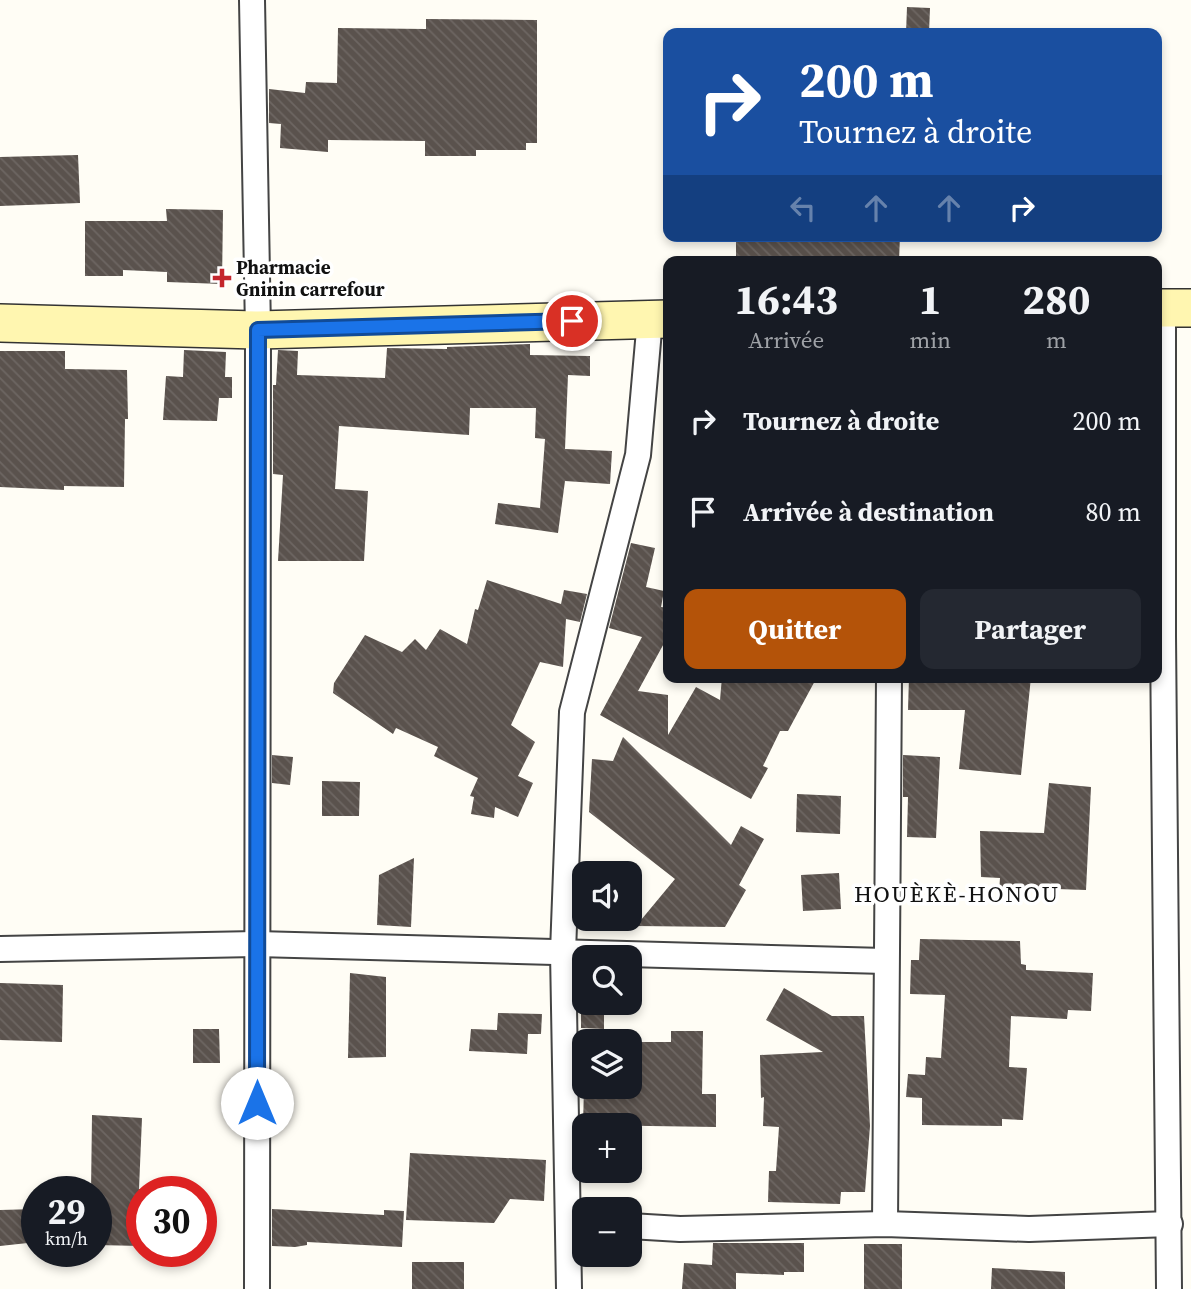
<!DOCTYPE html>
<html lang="fr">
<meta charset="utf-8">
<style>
:root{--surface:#171b24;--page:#242831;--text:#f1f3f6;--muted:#9ea1a6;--accent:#b45309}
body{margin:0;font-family:"Source Serif 4",serif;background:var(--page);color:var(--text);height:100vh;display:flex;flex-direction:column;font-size:26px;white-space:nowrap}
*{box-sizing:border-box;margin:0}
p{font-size:23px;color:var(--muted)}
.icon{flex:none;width:38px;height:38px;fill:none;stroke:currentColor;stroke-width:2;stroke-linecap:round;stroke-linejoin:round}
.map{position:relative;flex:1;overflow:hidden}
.details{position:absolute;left:663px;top:256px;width:499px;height:427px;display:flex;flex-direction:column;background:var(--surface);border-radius:14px;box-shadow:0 4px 10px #0003}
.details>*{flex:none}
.top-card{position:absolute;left:663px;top:28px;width:499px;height:214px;border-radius:14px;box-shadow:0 4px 10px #0003;background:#1a4fa0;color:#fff;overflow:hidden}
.buttons{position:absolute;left:572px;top:861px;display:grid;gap:14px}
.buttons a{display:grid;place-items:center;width:70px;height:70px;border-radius:14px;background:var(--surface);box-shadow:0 4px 10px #0003;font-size:35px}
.speed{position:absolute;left:21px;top:1176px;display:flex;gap:14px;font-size:35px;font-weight:700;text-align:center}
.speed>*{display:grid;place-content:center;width:91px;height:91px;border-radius:50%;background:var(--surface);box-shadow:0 4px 10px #0003;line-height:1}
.speed small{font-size:18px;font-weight:400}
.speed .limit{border:10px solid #d22;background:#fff;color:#111}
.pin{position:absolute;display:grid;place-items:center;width:60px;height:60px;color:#fff;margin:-30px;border:4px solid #fff;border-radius:50%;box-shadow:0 2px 7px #0007}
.me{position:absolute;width:77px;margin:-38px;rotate:0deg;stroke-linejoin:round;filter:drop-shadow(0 0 5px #0008)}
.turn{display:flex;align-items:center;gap:24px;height:147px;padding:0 21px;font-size:32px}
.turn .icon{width:91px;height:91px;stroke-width:2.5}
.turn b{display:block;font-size:49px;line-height:60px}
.lanes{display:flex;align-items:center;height:66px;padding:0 21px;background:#0003;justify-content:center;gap:35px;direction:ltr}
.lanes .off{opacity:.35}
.eta{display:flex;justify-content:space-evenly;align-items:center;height:119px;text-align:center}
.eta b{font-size:42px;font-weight:700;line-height:49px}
.cta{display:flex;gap:14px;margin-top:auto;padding:14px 21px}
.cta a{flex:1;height:80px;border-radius:14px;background:var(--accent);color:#fff;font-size:28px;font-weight:700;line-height:80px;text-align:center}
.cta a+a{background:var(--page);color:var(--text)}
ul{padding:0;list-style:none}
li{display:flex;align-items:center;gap:21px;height:91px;padding:0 21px}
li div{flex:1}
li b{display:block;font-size:26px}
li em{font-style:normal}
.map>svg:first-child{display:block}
</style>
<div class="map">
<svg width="1191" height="1289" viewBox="0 0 1191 1289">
<defs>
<pattern id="building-back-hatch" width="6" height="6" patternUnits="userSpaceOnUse" patternTransform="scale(1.75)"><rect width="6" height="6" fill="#5a524d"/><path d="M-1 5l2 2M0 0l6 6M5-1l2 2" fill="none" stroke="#6d6662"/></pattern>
</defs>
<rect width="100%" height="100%" fill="#fffdf5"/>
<g fill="url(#building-back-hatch)">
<polygon points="907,7 930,8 929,33 906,33"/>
<polygon points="426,19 537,20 537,143 526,143 526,150 476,150 476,156 425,156 425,141 328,140 328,152 280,148 281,124 269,123 269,89 305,93 306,82 337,83 338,28 426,29"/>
<polygon points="78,155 80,203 0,206 0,157"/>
<polygon points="166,209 223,210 222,284 167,282 167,272 123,270 123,276 85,276 85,221 167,221"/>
<polygon points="736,236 900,236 899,261 736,261"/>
<polygon points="530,344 530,355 590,356 590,376 568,375 565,449 612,451 610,484 565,481 558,533 495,524 498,503 540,508 545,439 535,438 536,408 470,408 469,435 339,426 335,489 368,491 364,561 278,561 283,475 273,474 273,385 276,385 278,350 298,351 297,375 385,378 387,348 447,349 447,347"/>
<polygon points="184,350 226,352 225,377 232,377 232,398 219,398 217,421 163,420 166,376 183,377"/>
<polygon points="0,351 65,351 65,369 127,370 128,419 125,419 124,487 64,486 64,490 0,487"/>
<polygon points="631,543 655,548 646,587 664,591 661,607 668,608 668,636 638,691 668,695 668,735 696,687 720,700 722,677 817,677 788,731 780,731 763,766 768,768 751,799 600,715 642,637 609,628"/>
<polygon points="487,580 561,604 564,590 587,594 580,622 566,619 563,667 540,662 511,725 535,742 518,776 533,783 518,817 495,807 494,818 471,814 474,797 470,796 478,778 434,756 438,747 396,728 393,734 333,693 334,683 365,635 402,652 415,639 426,650 440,629 467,644 475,609 478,610"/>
<polygon points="909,677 1031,677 1021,775 959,769 965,710 908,710"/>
<polygon points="623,737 731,845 741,826 764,839 739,885 746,890 725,927 636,926 675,879 589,812 592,759 613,761"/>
<polygon points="272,755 293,757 290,785 272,783"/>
<polygon points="903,755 940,757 936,838 907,837 908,797 903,797"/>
<polygon points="322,781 360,782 359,816 322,816"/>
<polygon points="1049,783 1091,787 1086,890 1027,888 1026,893 999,892 1000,878 981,877 980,831 1044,833"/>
<polygon points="797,794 841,796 840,834 796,832"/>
<polygon points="414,858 411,927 377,925 379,875"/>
<polygon points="839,873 841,909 803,911 801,875"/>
<polygon points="920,939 1020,941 1021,964 1026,965 1026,970 1093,973 1091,1011 1068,1010 1067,1019 1011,1016 1009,1067 1027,1068 1023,1120 1002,1119 1002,1126 922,1125 922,1098 906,1097 908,1074 925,1075 926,1057 941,1058 945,995 910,994 911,960 919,960"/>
<polygon points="350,973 386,977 386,1057 348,1058"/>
<polygon points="0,983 63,985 62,1042 0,1040"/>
<polygon points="784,988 832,1016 864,1016 870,1126 865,1192 841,1192 840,1204 768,1202 769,1171 776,1171 779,1127 763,1126 764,1097 761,1098 760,1055 823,1052 766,1020"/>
<polygon points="581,1003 604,1003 604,1029 581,1028"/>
<polygon points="498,1013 542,1014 541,1034 528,1034 527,1054 469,1051 471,1029 497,1030"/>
<polygon points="193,1029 219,1029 220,1063 193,1063"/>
<polygon points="671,1031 703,1031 702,1094 716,1094 716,1127 583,1125 584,1087 630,1087 630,1042 671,1042"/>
<polygon points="92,1115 142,1118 139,1189 142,1189 142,1246 96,1245 96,1192 91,1192"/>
<polygon points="410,1153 546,1160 544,1201 510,1199 494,1223 406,1220"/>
<polygon points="37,1209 37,1242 0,1246 0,1210"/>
<polygon points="272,1209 384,1215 384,1210 404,1211 402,1247 307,1242 307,1245 295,1247 272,1246"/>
<polygon points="713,1243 804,1243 804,1272 784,1272 784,1275 736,1273 736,1289 682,1289 684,1263 712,1265"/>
<rect x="864" y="1244" width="38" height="45"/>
<rect x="412" y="1262" width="52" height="27"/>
<polygon points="992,1268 1065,1272 1065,1289 991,1289"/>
</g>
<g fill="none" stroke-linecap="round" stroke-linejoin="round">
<defs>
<g id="street">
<polyline points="252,0 258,330 257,1289"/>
<polyline points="1163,308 1163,636 1169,1289"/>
<polyline points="0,949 257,944 885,961"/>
<polyline points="885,1224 889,677"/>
<polyline points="630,1226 680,1229 885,1224 1029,1229 1170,1224"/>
<polyline points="569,1289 563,952 572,712 638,455 650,319"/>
</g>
<g id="secondary">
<polyline points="1157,308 1191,308"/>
<polyline points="0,323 258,330 668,319"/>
</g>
</defs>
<use href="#street" stroke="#444" stroke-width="28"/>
<use href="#secondary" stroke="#333" stroke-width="40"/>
<use href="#street" stroke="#fff" stroke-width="24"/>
<use href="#secondary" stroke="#fff6b0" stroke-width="37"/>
</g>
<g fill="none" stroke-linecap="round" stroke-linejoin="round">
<defs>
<polyline id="route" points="257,1103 258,330 572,321"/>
</defs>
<use href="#route" stroke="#114b97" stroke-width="18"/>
<use href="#route" stroke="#1a73e8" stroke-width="12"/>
</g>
<path fill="#c4262e" stroke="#fff" stroke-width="2.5" d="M218.5 267.5h7v7h7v7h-7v7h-7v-7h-7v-7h7z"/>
<g text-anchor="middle" stroke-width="7" stroke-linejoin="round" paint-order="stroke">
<g font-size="19" font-weight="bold" fill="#111" stroke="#fff" text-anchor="start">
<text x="236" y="274">Pharmacie<tspan x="236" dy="22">Gninin carrefour</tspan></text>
</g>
<g font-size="23" letter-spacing="2" fill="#111" stroke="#fff">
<text x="957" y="902">HOUÈKÈ-HONOU</text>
</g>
</g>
</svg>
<div class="buttons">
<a><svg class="icon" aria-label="sound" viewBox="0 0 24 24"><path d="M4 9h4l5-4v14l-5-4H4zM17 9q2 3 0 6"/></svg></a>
<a><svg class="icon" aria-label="search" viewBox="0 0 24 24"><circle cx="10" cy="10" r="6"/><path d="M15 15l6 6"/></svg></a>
<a><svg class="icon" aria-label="layers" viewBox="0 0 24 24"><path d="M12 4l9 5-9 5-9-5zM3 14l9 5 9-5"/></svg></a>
<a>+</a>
<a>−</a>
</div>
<div class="speed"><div>29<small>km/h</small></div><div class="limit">30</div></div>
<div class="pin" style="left:572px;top:321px;background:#d93025"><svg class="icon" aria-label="arrive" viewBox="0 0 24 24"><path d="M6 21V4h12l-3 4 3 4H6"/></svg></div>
<svg class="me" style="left:257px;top:1103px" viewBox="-20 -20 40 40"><circle r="19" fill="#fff"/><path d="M0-13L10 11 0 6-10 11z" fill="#1a73e8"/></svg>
<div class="top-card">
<div class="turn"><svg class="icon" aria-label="right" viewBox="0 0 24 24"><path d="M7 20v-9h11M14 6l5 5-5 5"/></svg><div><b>200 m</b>Tournez à droite</div></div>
<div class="lanes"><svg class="icon off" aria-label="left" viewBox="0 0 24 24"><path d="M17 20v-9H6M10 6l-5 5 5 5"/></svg><svg class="icon off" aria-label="ahead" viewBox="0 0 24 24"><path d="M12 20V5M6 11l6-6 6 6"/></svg><svg class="icon off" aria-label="ahead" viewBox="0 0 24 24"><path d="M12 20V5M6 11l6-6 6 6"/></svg><svg class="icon" aria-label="right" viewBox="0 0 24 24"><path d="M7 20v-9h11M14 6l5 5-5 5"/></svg></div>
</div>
<section class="details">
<div class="eta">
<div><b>16:43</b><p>Arrivée</p></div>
<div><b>1</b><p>min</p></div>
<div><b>280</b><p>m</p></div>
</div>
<ul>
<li><svg class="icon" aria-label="right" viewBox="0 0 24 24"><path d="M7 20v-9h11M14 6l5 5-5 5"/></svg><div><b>Tournez à droite</b></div><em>200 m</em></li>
<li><svg class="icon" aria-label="arrive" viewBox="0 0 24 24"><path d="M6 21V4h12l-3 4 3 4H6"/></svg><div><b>Arrivée à destination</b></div><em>80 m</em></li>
</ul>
<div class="cta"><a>Quitter</a><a>Partager</a></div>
</section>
</div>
